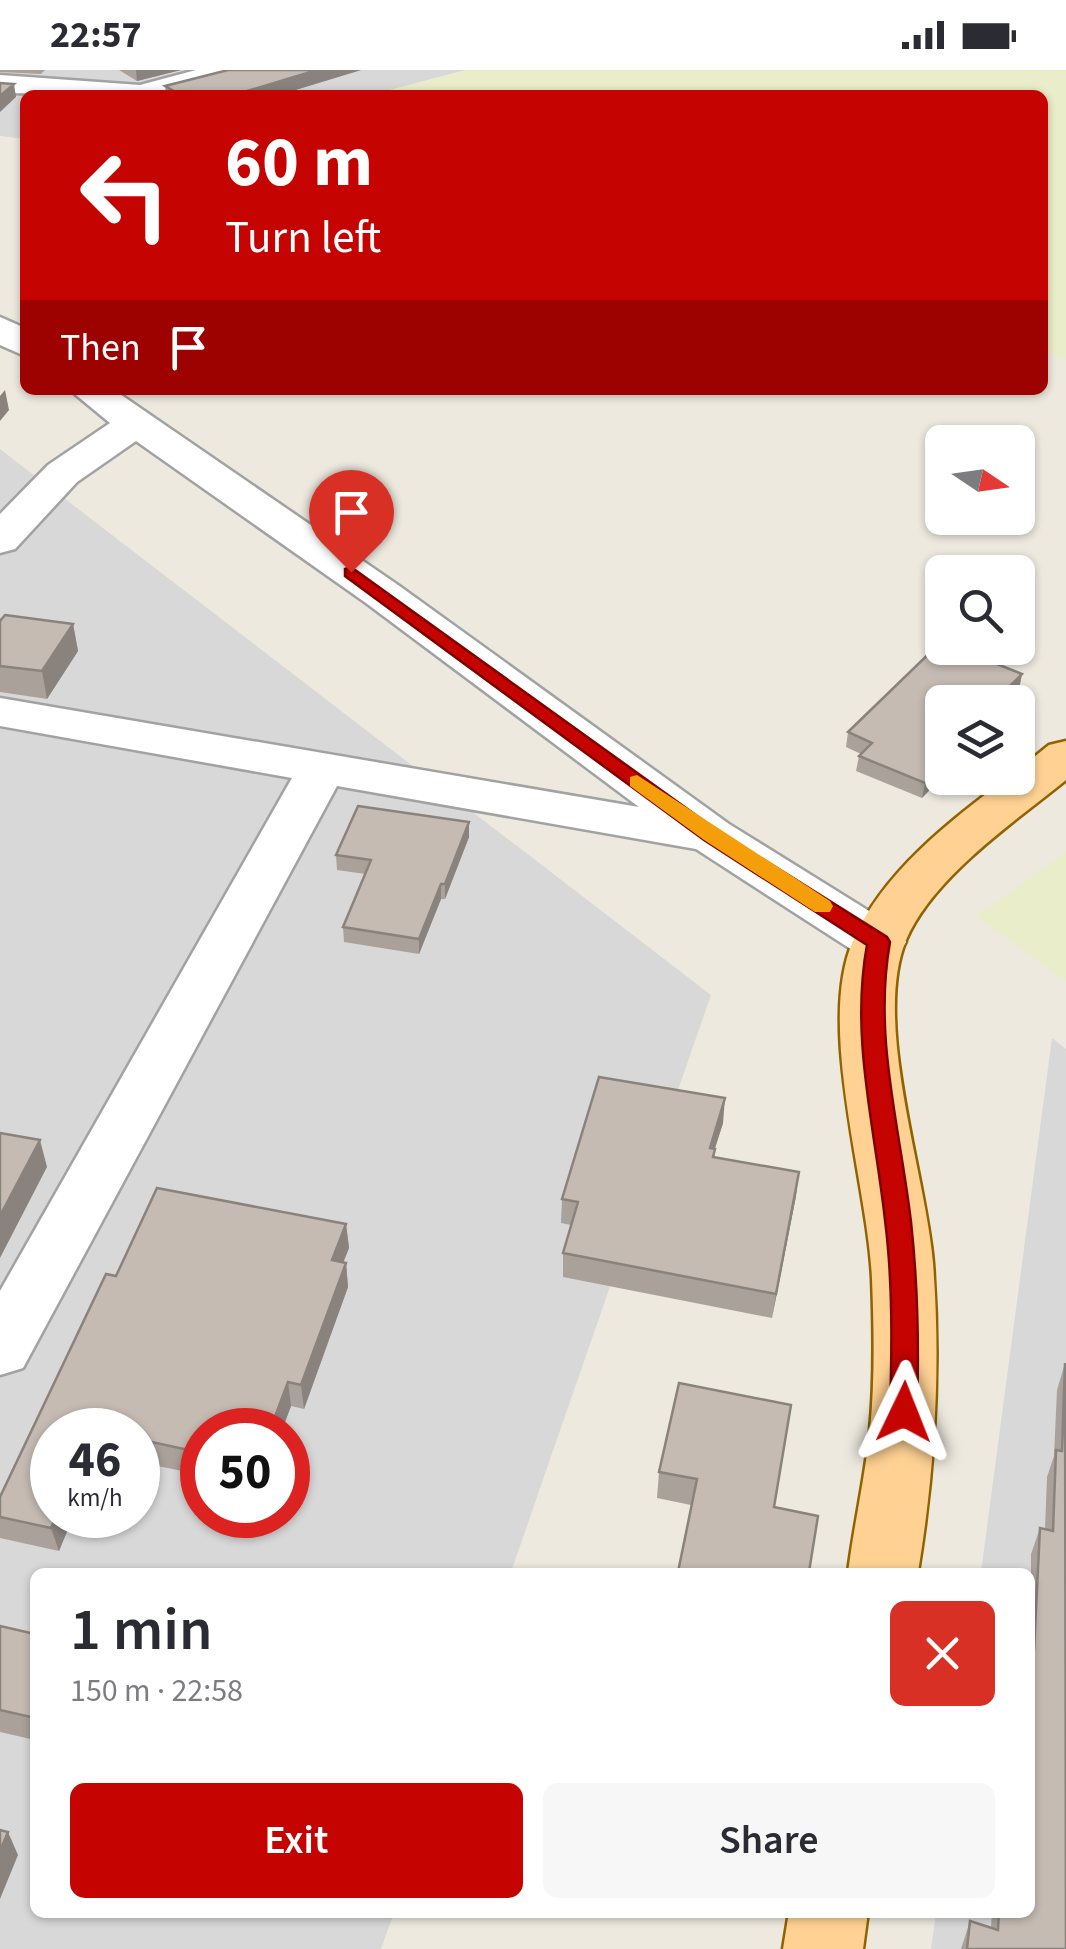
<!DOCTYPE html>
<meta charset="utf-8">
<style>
:root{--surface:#fff;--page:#f7f7f7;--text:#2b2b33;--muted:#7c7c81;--accent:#c50300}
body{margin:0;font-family:"Source Sans 3",sans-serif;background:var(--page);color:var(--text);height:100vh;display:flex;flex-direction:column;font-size:38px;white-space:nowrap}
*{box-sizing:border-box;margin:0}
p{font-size:32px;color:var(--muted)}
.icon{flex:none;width:55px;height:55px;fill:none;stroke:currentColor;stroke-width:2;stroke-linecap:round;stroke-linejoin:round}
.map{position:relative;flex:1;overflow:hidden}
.details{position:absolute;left:30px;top:1498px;width:1005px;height:350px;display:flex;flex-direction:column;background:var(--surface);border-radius:15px;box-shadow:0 2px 8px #0004}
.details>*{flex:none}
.banner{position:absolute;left:20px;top:20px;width:1028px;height:305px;border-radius:15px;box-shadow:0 2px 8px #0004;background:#c50300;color:#fff;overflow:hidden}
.needle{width:65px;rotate:103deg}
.buttons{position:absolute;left:925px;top:355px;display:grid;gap:20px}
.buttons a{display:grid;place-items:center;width:110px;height:110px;border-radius:15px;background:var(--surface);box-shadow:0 2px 8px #0004;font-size:50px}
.speed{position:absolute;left:30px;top:1338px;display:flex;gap:20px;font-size:50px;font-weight:700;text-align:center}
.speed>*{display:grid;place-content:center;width:130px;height:130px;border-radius:50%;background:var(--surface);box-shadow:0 2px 8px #0004;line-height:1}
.speed small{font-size:25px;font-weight:400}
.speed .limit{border:15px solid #d22;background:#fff;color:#111}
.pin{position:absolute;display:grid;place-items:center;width:85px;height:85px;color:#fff;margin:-102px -42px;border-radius:50% 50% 50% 0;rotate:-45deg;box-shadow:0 0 10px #0007}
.pin .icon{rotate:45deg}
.me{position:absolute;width:110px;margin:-55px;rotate:2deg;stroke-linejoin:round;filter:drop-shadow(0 0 8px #0008)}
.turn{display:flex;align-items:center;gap:35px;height:210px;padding:0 40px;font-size:45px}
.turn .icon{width:130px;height:130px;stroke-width:2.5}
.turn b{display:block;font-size:70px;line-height:85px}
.then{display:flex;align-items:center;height:95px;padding:0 40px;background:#0003;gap:20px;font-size:38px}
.round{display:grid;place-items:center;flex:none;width:105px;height:105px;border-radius:15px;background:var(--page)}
.summary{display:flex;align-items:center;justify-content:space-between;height:170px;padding:0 40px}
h1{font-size:60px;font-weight:600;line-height:75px}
.action{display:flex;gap:20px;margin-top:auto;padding:20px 40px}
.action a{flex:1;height:115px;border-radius:15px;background:var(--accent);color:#fff;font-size:40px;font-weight:600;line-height:115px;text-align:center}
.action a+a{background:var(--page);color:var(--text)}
.status{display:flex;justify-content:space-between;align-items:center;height:70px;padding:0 50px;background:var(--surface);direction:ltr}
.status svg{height:28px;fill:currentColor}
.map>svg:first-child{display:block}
</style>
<div class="status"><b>22:57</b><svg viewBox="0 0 49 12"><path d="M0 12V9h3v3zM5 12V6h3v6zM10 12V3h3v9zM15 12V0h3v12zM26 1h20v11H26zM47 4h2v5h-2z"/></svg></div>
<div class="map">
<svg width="1066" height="1879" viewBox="0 0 1066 1879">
<rect width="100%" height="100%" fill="#ede9df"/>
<g fill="#d9d8d8" fill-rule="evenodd">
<polygon points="0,0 466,0 371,25 25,25 25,69 0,66"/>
<path d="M 0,379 L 711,925 L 511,1502 L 35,1502 L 35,1842 L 394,1843 L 381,1879 L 0,1879 ZM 52,1360 L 138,1360 L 138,1445 L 52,1445 ZM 202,1360 L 288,1360 L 288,1445 L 202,1445 Z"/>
<polygon points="1052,968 1066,979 1066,1879 931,1879 936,1843 1030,1842 1030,1502 981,1502"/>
</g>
<g fill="#eaedc9">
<polygon points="466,0 1066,0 1066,290 1043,279 1042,25 371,25"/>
<polygon points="1066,782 1066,912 976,846"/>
</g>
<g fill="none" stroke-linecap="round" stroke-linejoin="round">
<defs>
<g id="minor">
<polygon points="196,0 245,0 241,6 172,25 0,23 0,5 140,15"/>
<polygon points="0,247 25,258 25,286 0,275"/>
<polygon points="70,320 114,320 398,515 729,754 898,859 906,872 898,885 879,890 860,885 696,779 337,716 23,1298 0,1305 0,1221 292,708 0,656 0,628 639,737 366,533 136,371 77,412 15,479 0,483 0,444 48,395 110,353"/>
</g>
<g id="major">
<path d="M 1066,671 L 1066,710 C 1014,752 933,807 906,870 C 872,952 926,1104 933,1193 C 941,1297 935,1399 918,1502 L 848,1502 C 854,1455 865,1408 870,1360 C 875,1310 874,1259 872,1209 C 868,1115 816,955 853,871 C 883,802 949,752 1007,708 L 1018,708 L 1018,700 L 1049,675 Z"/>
<polygon points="789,1842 868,1842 863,1879 783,1879"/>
</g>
</defs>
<use href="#minor" stroke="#a2a2a2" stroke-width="5"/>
<use href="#major" stroke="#916300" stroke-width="5"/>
<use href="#minor" fill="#fff" fill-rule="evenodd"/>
<use href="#major" fill="#ffd293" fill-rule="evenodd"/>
</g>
<g fill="#a9a19a">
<polygon points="0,0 45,0 41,4 0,2"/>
<polygon points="119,0 181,0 137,11"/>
<polygon points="361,0 279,25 166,25 165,16"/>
<polygon points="0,551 73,554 78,581 47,629 0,622"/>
<polygon points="942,571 942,578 957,578 1022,604 1019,619 1006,632 942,632 942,707 922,728 856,701 859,686 861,684 846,677 848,662"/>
<polygon points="469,752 469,767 445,829 441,829 419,884 344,872 343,857 365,804 337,800 336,785"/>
<polygon points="723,1053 715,1079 714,1087 796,1126 772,1248 563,1207 563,1183 571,1155 561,1153 562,1129"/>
<polygon points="157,1118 346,1154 349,1178 343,1193 346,1193 348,1217 304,1339 291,1336 282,1360 202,1360 202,1405 138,1392 138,1360 52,1360 52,1445 99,1445 96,1452 73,1447 59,1481 0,1468 0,1427 106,1204 116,1206"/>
<polygon points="1065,1293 1066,1879 961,1879 970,1851 991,1857 992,1842 1030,1842 1031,1484 1040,1458 1045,1459 1047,1407 1054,1386 1057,1320"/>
<polygon points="791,1335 691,1435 657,1428 659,1402"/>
<polygon points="0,1556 35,1564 35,1670 0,1662"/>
</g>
<g fill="#8a837d">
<polygon points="136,0 181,0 137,11"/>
<polygon points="317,0 361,0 279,25 234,25"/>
<polygon points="14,14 16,27 0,42 0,26"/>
<polygon points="5,320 9,340 0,351 0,326"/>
<polygon points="73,554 78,581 47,629 42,601"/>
<polygon points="1022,604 1019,619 1006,632 994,632"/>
<polygon points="942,695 942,707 922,728 925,713"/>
<polygon points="469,752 469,767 445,829 445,814"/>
<polygon points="441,814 441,829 419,884 419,869"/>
<polygon points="725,1028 723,1053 707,1102 710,1078"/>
<polygon points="40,1070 47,1097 0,1188 0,1146"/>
<polygon points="799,1102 796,1126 772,1248 776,1224"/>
<polygon points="346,1154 349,1178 334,1215 332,1190"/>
<polygon points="346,1193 348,1217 304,1339 301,1315"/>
<polygon points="288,1312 291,1336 282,1360 270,1360"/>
<polygon points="57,1445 73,1445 73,1447 59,1481 51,1458"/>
<polygon points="8,1762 18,1785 0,1829 0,1781"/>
</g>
<g fill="#c5bbb3" stroke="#8a837d" stroke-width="2.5">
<polygon points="228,0 317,0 234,25 181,25 165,16"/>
<polygon points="0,13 14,14 0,26"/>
<polygon points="5,545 73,554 42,601 0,596 0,551"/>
<polygon points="942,571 942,578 957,578 1022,604 994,632 942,632 942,695 925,713 859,686 872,673 848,662"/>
<polygon points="358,736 469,752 445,814 441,814 419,869 343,857 371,790 336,785"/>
<polygon points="599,1007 725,1028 710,1078 715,1079 713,1087 799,1102 776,1224 563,1183 578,1132 562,1129"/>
<polygon points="0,1063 40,1070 0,1146"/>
<polygon points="157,1118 346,1154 332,1190 346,1193 301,1315 288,1312 270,1360 202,1360 202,1383 138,1369 138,1360 52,1360 52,1445 57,1445 51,1458 0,1447 0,1427 106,1204 116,1206"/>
<polygon points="1065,1293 1066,1879 967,1879 970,1851 998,1860 999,1842 1030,1842 1030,1579 1034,1580 1040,1458 1053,1461 1056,1380 1062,1381"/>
<polygon points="679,1313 791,1335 774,1437 818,1446 809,1502 678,1502 697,1409 659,1402"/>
<polygon points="0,1556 35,1564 35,1648 0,1640"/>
<polygon points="0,1760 8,1762 0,1781"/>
</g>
<path fill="#c50300" stroke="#800200" stroke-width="2.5" d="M 351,497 L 718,761 L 887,867 L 890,872 C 873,967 900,1057 911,1152 C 918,1215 919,1279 917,1342 L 913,1350 L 904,1353 L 894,1350 L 890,1342 C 892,1278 893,1213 885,1150 C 875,1058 850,967 867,875 L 704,770 L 345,506 L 345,499 Z"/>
<polygon fill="#f59e0b" points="637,705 830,831 833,836 830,842 815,842 704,770 630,716 630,707"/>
</svg>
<div class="buttons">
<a><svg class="needle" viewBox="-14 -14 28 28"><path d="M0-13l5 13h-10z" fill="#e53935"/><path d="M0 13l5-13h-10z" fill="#7c7c81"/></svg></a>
<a><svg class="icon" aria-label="search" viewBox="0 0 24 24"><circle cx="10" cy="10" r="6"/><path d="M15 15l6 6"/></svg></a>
<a><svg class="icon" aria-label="layers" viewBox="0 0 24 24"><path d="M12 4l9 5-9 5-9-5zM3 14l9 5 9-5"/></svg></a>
</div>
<div class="speed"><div>46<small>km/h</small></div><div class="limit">50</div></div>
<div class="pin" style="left:351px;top:502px;background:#d93025"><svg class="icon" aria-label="arrive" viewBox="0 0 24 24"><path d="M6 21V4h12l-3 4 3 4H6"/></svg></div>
<svg class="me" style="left:904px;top:1342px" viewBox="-20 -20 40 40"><path d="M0-17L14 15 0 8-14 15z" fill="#c50300" stroke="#fff" stroke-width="4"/></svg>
<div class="banner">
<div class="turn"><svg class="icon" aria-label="left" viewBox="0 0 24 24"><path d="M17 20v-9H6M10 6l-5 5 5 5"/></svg><div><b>60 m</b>Turn left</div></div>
<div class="then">Then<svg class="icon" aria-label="arrive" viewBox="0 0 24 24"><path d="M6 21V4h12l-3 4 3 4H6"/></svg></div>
</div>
<section class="details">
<div class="summary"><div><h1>1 min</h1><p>150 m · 22:58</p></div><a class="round" style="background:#d93025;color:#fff"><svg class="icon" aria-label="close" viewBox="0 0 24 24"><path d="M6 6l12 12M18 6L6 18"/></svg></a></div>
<div class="action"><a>Exit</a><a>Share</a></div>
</section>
</div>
